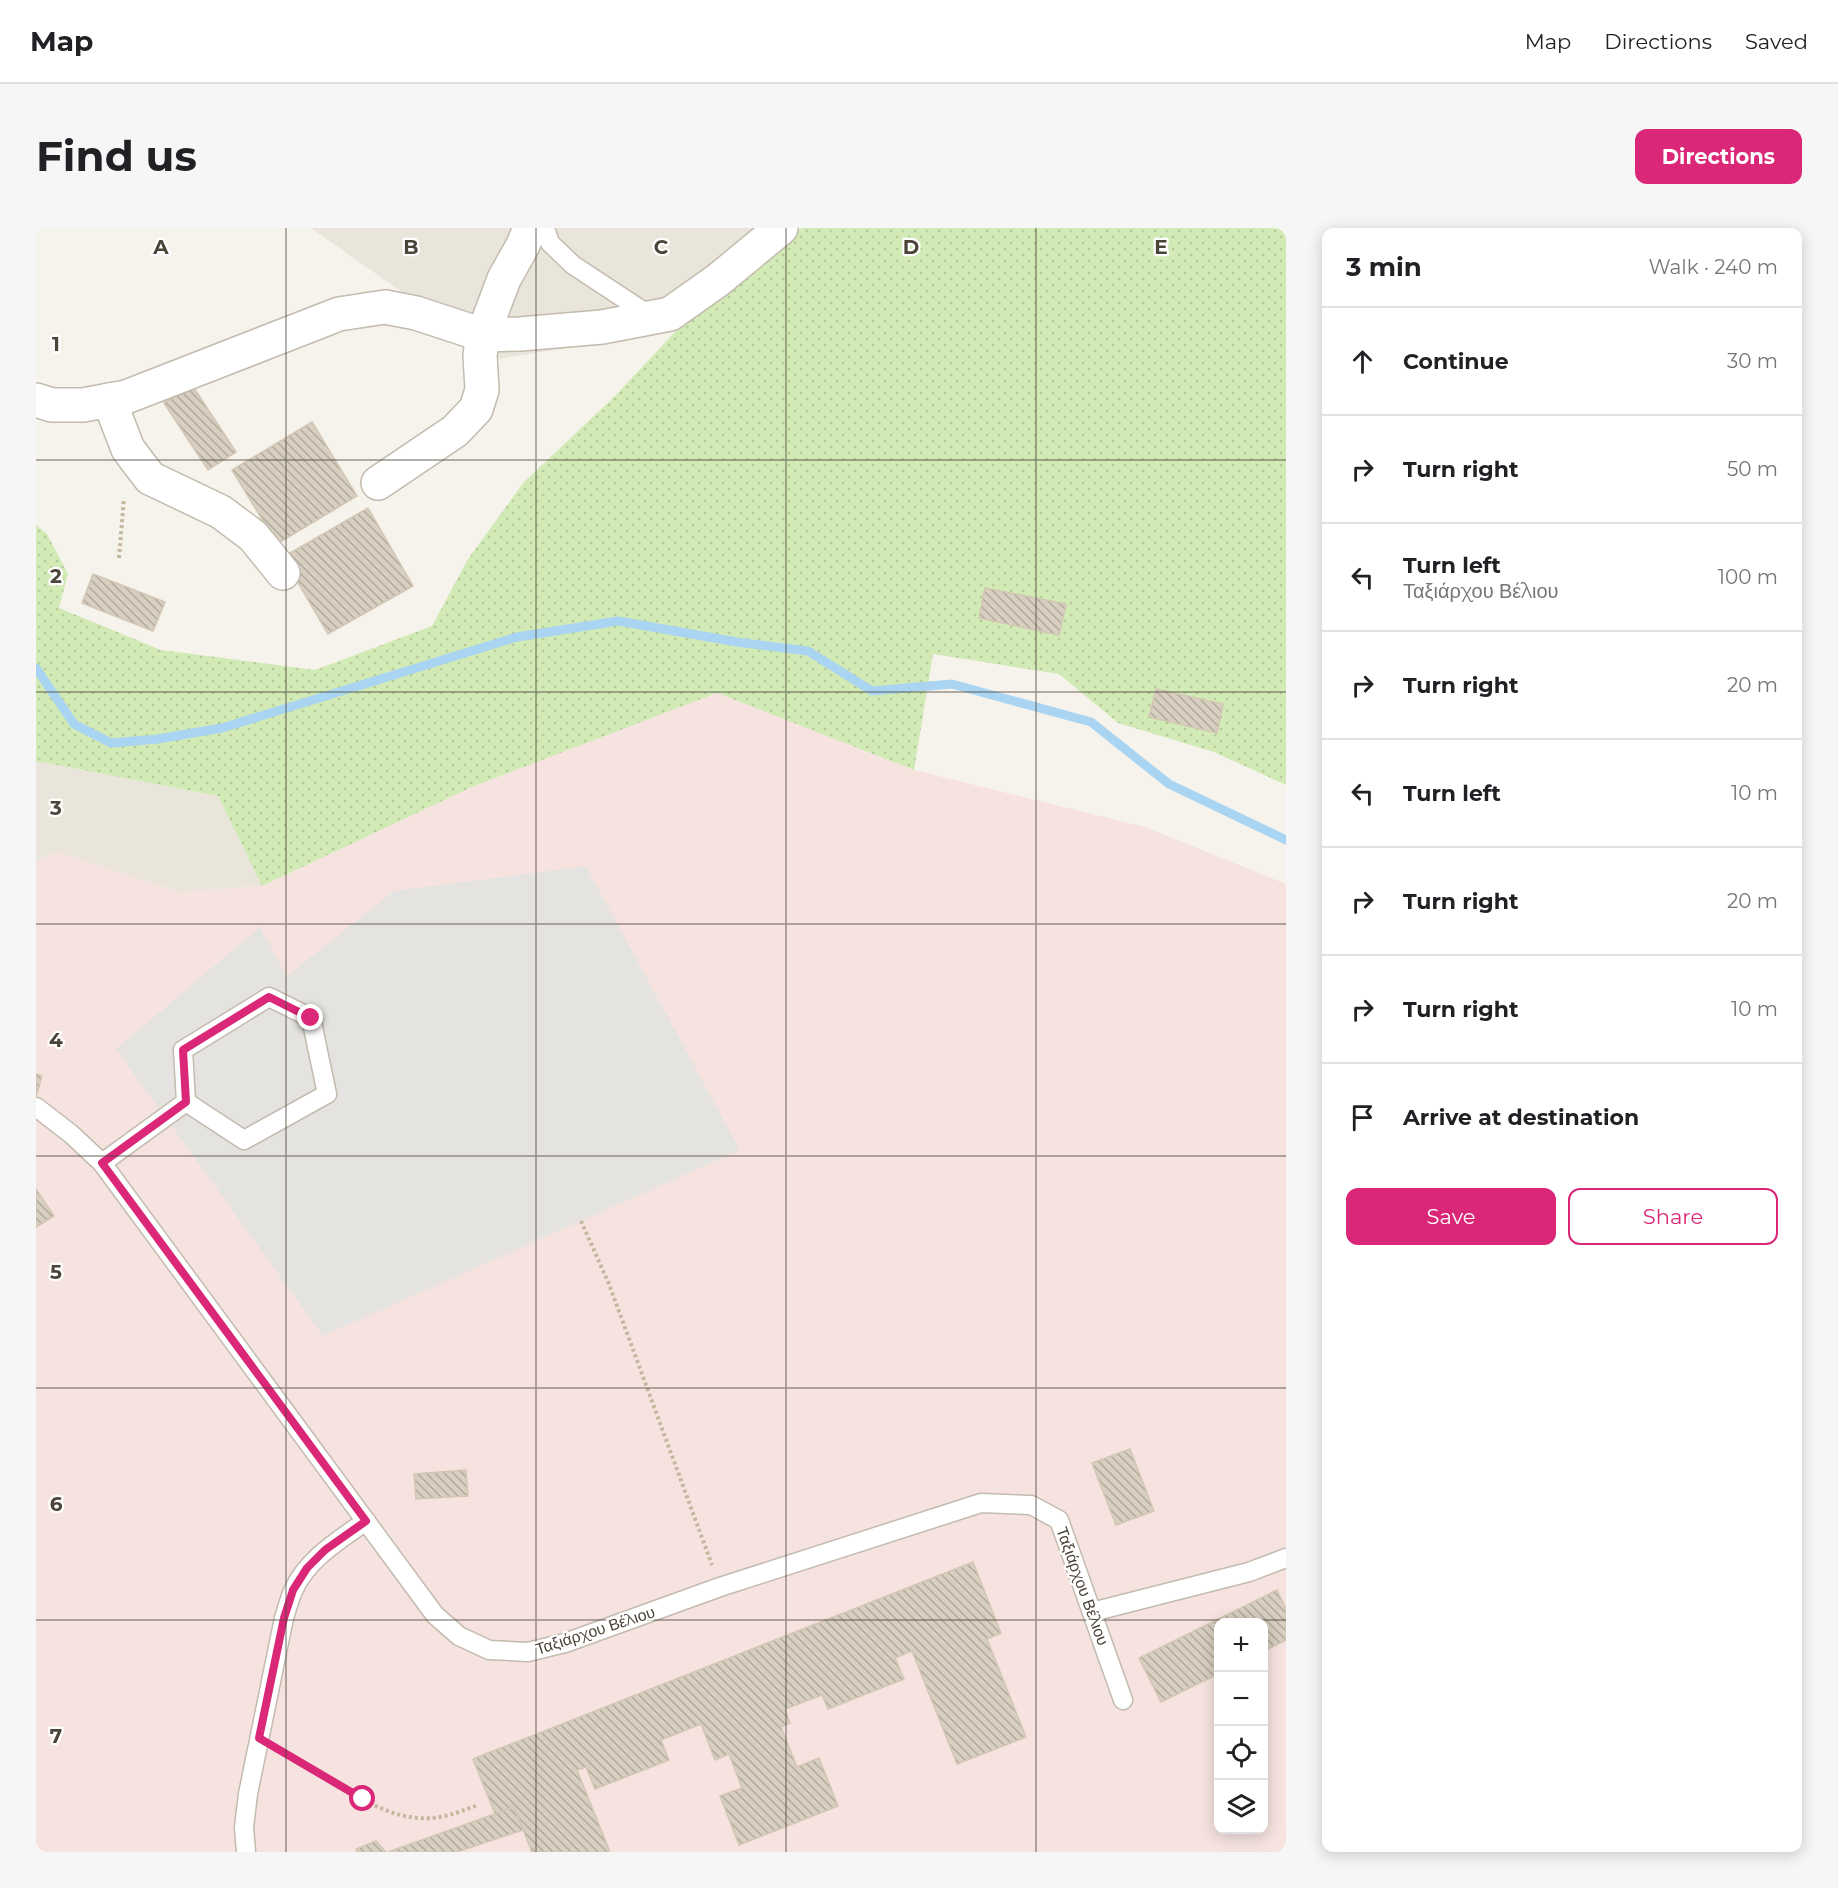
<!DOCTYPE html>
<html lang="en">
<head>
<meta charset="utf-8">
<style>
	:root { --surface:#fff; --page:#f6f6f6; --text:#202124; --muted:#757577; --line:#e0e0e0; --accent:#db2777 }
	body { margin:0; font-family:Montserrat,sans-serif; background:var(--page); color:var(--text) }
	.controls { position:absolute; right:18px; bottom:18px; display:grid; overflow:hidden; border-radius:12px; box-shadow:0 3px 15px #0003 }
	.controls button { width:54px; height:54px; display:grid; place-items:center; padding:0; border:0; border-bottom:2px solid var(--line); background:var(--surface); color:var(--text); font:30px sans-serif }
	.stop { position:absolute; width:18px; height:18px; margin:-14px; border:4px solid #db2777; border-radius:50%; background:#fff }
	.stop.end { background:#db2777; border-color:#fff; box-shadow:0 2px 6px #0008 }
	.list { margin:0; padding:0; list-style:none }
	h2 { display:flex; justify-content:space-between; align-items:center; height:78px; margin:0; padding:0 24px; font-size:26px }
	h2 small { font-size:20px; font-weight:400; color:var(--muted) }
	.list li { display:grid; grid-template-columns:39px 1fr auto; gap:18px; align-items:center; box-sizing:border-box; height:108px; padding:0 24px; border-top:2px solid var(--line) }
	.list b { display:block; font-size:22px; white-space:nowrap }
	.list p { margin:0; font-size:20px; white-space:nowrap; color:var(--muted) }
	.list em { font-size:20px; font-style:normal; color:var(--muted) }
	.actions { display:flex; gap:12px; padding:18px 24px }
	.actions a { flex:1; padding:14px 0; border:2px solid var(--accent); border-radius:12px; text-align:center; font-size:21px; color:var(--accent) }
	.actions .main { background:var(--accent); color:#fff }
	.icon { flex:none; width:33px; height:33px; fill:none; stroke:currentColor; stroke-width:2; stroke-linecap:round; stroke-linejoin:round }
	.map { position:relative; flex:none; width:1250px; height:1624px; overflow:hidden; border-radius:12px }
	header { display:flex; align-items:center; gap:36px; box-sizing:border-box; height:84px; padding:0 30px; background:var(--surface); border-bottom:2px solid var(--line) }
	header strong { font-size:28px }
	nav { display:flex; gap:33px; margin-inline-start:auto; font-size:21px }
	.intro { display:flex; align-items:center; justify-content:space-between; box-sizing:border-box; height:144px; padding:0 36px }
	h1 { margin:0; font-size:42px }
	.button { padding:15px 27px; border-radius:12px; background:var(--accent); color:#fff; font-size:21px; font-weight:700 }
	main { display:flex; gap:36px; padding:0 36px }
	aside { flex:1; background:var(--surface); border-radius:12px; box-shadow:0 3px 15px #0003 }
	.map>svg:first-child { display:block }
</style>
</head>
<body>
<header>
<strong>Map</strong>
<nav><a>Map</a><a>Directions</a><a>Saved</a></nav>
</header>
<div class="intro"><h1>Find us</h1><a class="button">Directions</a></div>
<main>
<div class="map">
<svg width="1250" height="1624" viewBox="0 0 1250 1624">
	<defs>
		<pattern id="grass-dots" width="8" height="8" patternUnits="userSpaceOnUse" patternTransform="scale(1.5)"><rect width="8" height="8" fill="#d2eab5"/><path d="M2 2h.1M6 6h.1" fill="none" stroke="#b6ca9c" stroke-width="1.8" stroke-linecap="round"/></pattern>
		<pattern id="building-back-hatch" width="6" height="6" patternUnits="userSpaceOnUse" patternTransform="scale(1.5)"><rect width="6" height="6" fill="#d8cfc1"/><path d="M-1 5l2 2M0 0l6 6M5-1l2 2" fill="none" stroke="#b1aa9e"/></pattern>
	</defs>
	<rect width="100%" height="100%" fill="#f6f3ec"/>
	<g fill="#eae5da">
		<polygon points="275,0 767,0 640,103 461,131"/>
		<polygon points="0,533 182,568 226,658 143,664 21,624 0,634"/>
	</g>
	<path fill="#f6e3e0" fill-rule="evenodd" d="M681,465L878,542L1109,599L1250,656V1624H0V634L21,624L143,664L226,658L438,558ZM1182,1394H1228V1602H1182Z"/>
	<polygon fill="url(#grass-dots)" points="767,0 1250,0 1250,557 1178,524 1082,495 1023,446 897,426 878,542 681,465 438,558 226,658 182,568 0,533 0,297 11,306 32,346 23,380 125,422 279,442 396,398 432,331 488,254 578,169 640,103"/>
	<polygon fill="#e5e3e0" points="550,638 704,922 287,1108 80,821 224,699 251,748 358,663"/>
	<g fill="none" stroke-linecap="round" stroke-linejoin="round">
		<polyline stroke="#a9d4f2" stroke-width="9" points="0,440 38,496 75,515 122,511 186,500 481,409 582,393 701,414 772,423 836,463 916,456 1055,494 1133,556 1250,612"/>
	</g>
	<g fill="url(#building-back-hatch)" stroke="#d3c7b4" stroke-width="1.5">
		<polygon points="156,157 200,224 172,242 128,175"/>
		<polygon points="276,194 321,268 241,316 196,242"/>
		<polygon points="332,280 377,358 292,406 247,329"/>
		<polygon points="57,346 129,374 117,403 46,375"/>
		<polygon points="949,360 1030,376 1023,407 943,390"/>
		<polygon points="1120,461 1187,476 1181,505 1113,489"/>
		<polygon points="0,846 6,848 0,869"/>
		<polygon points="0,961 18,988 0,999"/>
		<polygon points="1094,1221 1118,1283 1080,1297 1056,1235"/>
		<polygon points="430,1242 432,1268 380,1271 378,1246"/>
		<polygon points="937,1334 965,1405 951,1411 990,1509 921,1536 876,1423 859,1430 868,1451 792,1481 786,1467 749,1481 754,1495 745,1499 761,1539 783,1530 802,1578 703,1617 684,1568 706,1560 693,1526 679,1532 665,1496 625,1512 633,1532 559,1561 550,1539 541,1542 574,1624 496,1624 478,1579 459,1586 437,1531"/>
		<polygon points="1241,1362 1250,1381 1250,1412 1228,1423 1228,1394 1182,1394 1182,1446 1125,1474 1103,1430"/>
		<polygon points="478,1579 487,1602 421,1624 352,1624"/>
		<polygon points="340,1613 350,1624 321,1624 320,1621"/>
	</g>
	<g fill="none" stroke-linecap="round" stroke-linejoin="round">
		<g stroke="#c2bbae" stroke-width="21">
			<g id="lane">
				<polyline points="509,0 514,15 537,37 616,89"/>
				<polygon points="233,769 275,790 291,866 208,912 150,874 147,822"/>
				<polyline points="0,879 35,906 66,935 399,1387 423,1408 453,1422 492,1424 529,1415 684,1359 945,1275 995,1277 1023,1292 1087,1472"/>
				<polyline points="66,935 150,874"/>
				<polyline points="1056,1384 1213,1344 1250,1330"/>
				<path d="M210,1624L208,1599L212,1566L248,1390C251,1381 253,1372 257,1363C271,1331 302,1313 330,1293"/>
			</g>
		</g>
		<g stroke="#c2bbae" stroke-width="36">
			<g id="street">
				<polyline points="0,172 16,177 47,177 90,169 303,86 349,79 380,85 447,107 484,106 566,99 634,86 682,52 745,0"/>
				<polyline points="73,172 92,221 114,250 185,284 217,308 247,345"/>
				<polyline points="342,255 419,203 440,181 446,162 444,127 447,107 468,51 487,17 494,0"/>
			</g>
		</g>
		<g stroke="#c4b79f" stroke-width="4" stroke-dasharray="3 3" stroke-linecap="butt">
			<polyline points="83,330 88,270"/>
			<polyline points="545,993 573,1056 676,1337"/>
			<path d="M245,1524C283,1546 341,1588 383,1590C404,1592 423,1584 442,1577"/>
		</g>
		<use href="#lane" stroke="#fff" stroke-width="18"/>
		<use href="#street" stroke="#fff" stroke-width="33"/>
	</g>
	<g fill="none" stroke-linecap="round" stroke-linejoin="round">
		<polyline stroke="#db2777" stroke-width="8" points="275,790 233,769 147,822 150,874 66,935 330,1293 289,1322 271,1340 257,1362 248,1390 223,1510 327,1571"/>
	</g>
	<path fill="none" stroke="#4b4439" stroke-width="1.5" stroke-opacity="0.55" d="M250,0V1624M500,0V1624M750,0V1624M1000,0V1624M0,232H1250M0,464H1250M0,696H1250M0,928H1250M0,1160H1250M0,1392H1250"/>
	<g text-anchor="middle" stroke-width="4.5" stroke-linejoin="round" paint-order="stroke">
		<g font-size="16" fill="#4b4439" stroke="#fff">
			<text transform="translate(1047 1358) rotate(70)" y="6">Ταξιάρχου Βέλιου</text>
			<text transform="translate(559 1402) rotate(-18)" y="6">Ταξιάρχου Βέλιου</text>
		</g>
	</g>
	<g font-size="20" text-anchor="middle" font-weight="bold" fill="#4b4439" stroke="#fff" stroke-width="4.5" stroke-linejoin="round" paint-order="stroke">
		<text x="125" y="26">A</text>
		<text x="375" y="26">B</text>
		<text x="625" y="26">C</text>
		<text x="875" y="26">D</text>
		<text x="1125" y="26">E</text>
		<text x="20" y="123">1</text>
		<text x="20" y="355">2</text>
		<text x="20" y="587">3</text>
		<text x="20" y="819">4</text>
		<text x="20" y="1051">5</text>
		<text x="20" y="1283">6</text>
		<text x="20" y="1515">7</text>
	</g>
</svg>
<div class="controls">
<button>+</button>
<button>−</button>
<button><svg class="icon" aria-label="locate" viewBox="0 0 24 24"><circle cx="12" cy="12" r="6"/><path d="M12 2v4M12 18v4M2 12h4M18 12h4"/></svg></button>
<button><svg class="icon" aria-label="layers" viewBox="0 0 24 24"><path d="M12 4l9 5-9 5-9-5zM3 14l9 5 9-5"/></svg></button>
</div>
<div class="stop" style="left:327px;top:1571px"></div>
<div class="stop end" style="left:275px;top:790px"></div>
</div>
<aside>
<h2>3 min<small>Walk · 240 m</small></h2>
<ul class="list">
<li><svg class="icon" aria-label="ahead" viewBox="0 0 24 24"><path d="M12 20V5M6 11l6-6 6 6"/></svg><div><b>Continue</b></div><em>30 m</em></li>
<li><svg class="icon" aria-label="right" viewBox="0 0 24 24"><path d="M7 20v-9h11M14 6l5 5-5 5"/></svg><div><b>Turn right</b></div><em>50 m</em></li>
<li><svg class="icon" aria-label="left" viewBox="0 0 24 24"><path d="M17 20v-9H6M10 6l-5 5 5 5"/></svg><div><b>Turn left</b><p>Ταξιάρχου Βέλιου</p></div><em>100 m</em></li>
<li><svg class="icon" aria-label="right" viewBox="0 0 24 24"><path d="M7 20v-9h11M14 6l5 5-5 5"/></svg><div><b>Turn right</b></div><em>20 m</em></li>
<li><svg class="icon" aria-label="left" viewBox="0 0 24 24"><path d="M17 20v-9H6M10 6l-5 5 5 5"/></svg><div><b>Turn left</b></div><em>10 m</em></li>
<li><svg class="icon" aria-label="right" viewBox="0 0 24 24"><path d="M7 20v-9h11M14 6l5 5-5 5"/></svg><div><b>Turn right</b></div><em>20 m</em></li>
<li><svg class="icon" aria-label="right" viewBox="0 0 24 24"><path d="M7 20v-9h11M14 6l5 5-5 5"/></svg><div><b>Turn right</b></div><em>10 m</em></li>
<li><svg class="icon" aria-label="arrive" viewBox="0 0 24 24"><path d="M6 21V4h12l-3 4 3 4H6"/></svg><div><b>Arrive at destination</b></div></li>
</ul>
<div class="actions"><a class="main">Save</a><a>Share</a></div>
</aside>
</main>
</body>
</html>
